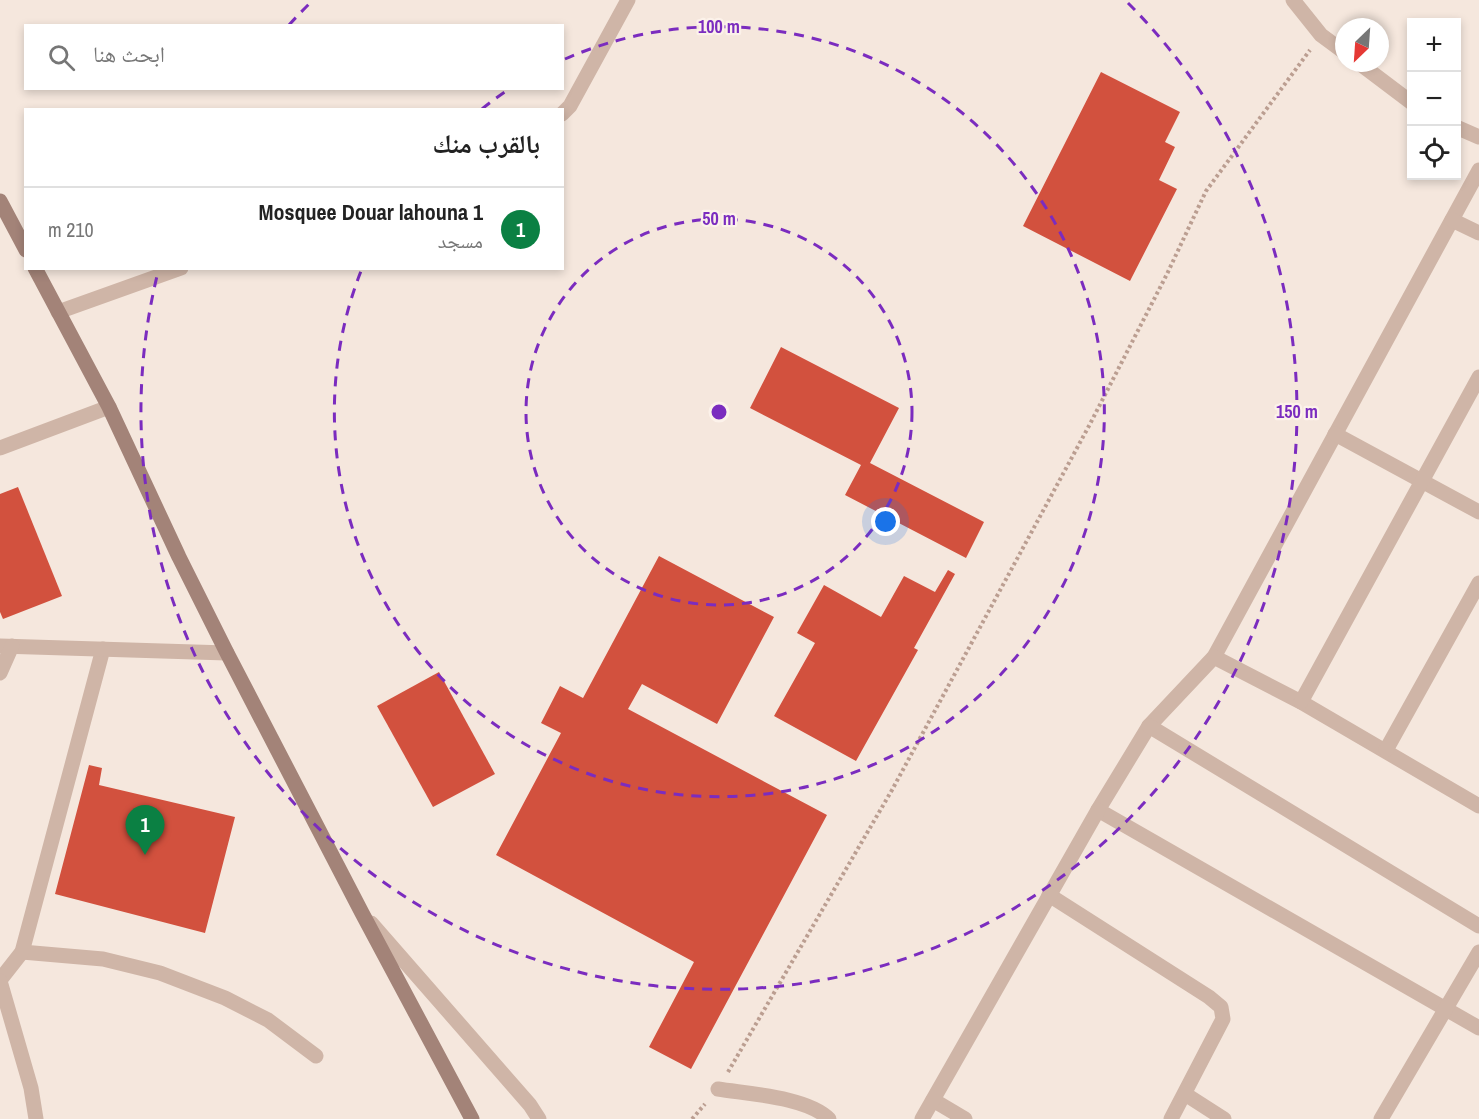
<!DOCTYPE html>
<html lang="ar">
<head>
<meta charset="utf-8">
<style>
	:root { --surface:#fff; --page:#f6f6f6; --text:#222; --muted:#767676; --line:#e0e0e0; --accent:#0b8043 }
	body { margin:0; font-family:"Archivo Narrow","Noto Naskh Arabic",sans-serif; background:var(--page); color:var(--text); direction:rtl }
	.controls { position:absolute; right:18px; top:18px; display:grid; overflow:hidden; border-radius:0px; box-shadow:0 3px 9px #0003 }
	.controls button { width:54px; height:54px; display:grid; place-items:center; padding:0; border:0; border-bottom:2px solid var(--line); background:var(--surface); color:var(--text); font:30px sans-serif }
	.compass { position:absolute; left:1335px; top:18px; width:54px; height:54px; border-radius:50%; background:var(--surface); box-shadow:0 3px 9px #0003; rotate:205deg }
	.you { position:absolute; left:886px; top:522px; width:21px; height:21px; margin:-15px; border:4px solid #fff; border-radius:50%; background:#1a73e8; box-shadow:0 0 0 9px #1a73e833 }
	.badge { display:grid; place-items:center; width:39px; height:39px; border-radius:50%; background:var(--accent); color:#fff; font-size:20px; font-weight:700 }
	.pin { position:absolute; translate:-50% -50px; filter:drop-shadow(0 2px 3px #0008) }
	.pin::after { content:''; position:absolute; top:32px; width:21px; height:18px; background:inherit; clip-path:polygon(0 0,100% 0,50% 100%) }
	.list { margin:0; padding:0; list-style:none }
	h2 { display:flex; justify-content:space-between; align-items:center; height:78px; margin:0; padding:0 24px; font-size:26px }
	h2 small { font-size:20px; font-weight:400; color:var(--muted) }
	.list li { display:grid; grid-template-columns:39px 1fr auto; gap:18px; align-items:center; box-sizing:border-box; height:84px; padding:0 24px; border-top:2px solid var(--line) }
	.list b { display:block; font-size:22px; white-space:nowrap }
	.list p { margin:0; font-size:20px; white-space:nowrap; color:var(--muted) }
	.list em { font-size:20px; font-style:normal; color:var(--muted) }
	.icon { flex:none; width:33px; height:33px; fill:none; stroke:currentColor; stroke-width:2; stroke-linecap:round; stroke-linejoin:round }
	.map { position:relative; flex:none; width:1479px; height:1119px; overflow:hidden; direction:ltr }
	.search { position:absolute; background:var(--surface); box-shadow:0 3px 9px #0003; left:24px; top:24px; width:540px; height:66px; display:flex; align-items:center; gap:15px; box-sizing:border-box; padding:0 21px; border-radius:0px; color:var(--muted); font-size:22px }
	.panel { position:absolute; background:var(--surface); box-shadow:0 3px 9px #0003; left:24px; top:108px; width:540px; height:162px; border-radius:0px; direction:rtl }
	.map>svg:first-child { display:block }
</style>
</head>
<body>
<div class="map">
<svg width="1479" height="1119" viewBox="0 0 1479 1119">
	<rect width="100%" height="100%" fill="#f5e7dd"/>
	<g fill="#d2513e">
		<polygon points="1101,72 1180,112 1165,142 1175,147 1159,180 1177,189 1130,281 1023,226"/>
		<polygon points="781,347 899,408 870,463 984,522 966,558 845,495 861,465 750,408"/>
		<polygon points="18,487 62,596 3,619 0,612 0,494"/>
		<polygon points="659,556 774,617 717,724 642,684 628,709 827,815 691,1069 649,1047 694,962 496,855 561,733 541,723 560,686 583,698"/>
		<polygon points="948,570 955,574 914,648 918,650 856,761 774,716 815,643 797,633 824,585 881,617 904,576 935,592"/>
		<polygon points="439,672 495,774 433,807 377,706"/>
		<polygon points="89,765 102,768 99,785 235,817 205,933 55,894"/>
	</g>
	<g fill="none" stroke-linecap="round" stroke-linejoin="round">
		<g stroke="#bb9e91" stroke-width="4" stroke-dasharray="3 3" stroke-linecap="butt">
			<polyline points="728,1072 892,790 1090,424 1167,274 1206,191 1310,50"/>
			<polyline points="692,1119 705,1104"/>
		</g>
		<g stroke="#cfb5a7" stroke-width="15">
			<polyline points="1293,0 1321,35 1344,52"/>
			<polyline points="1359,63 1412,103"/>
			<polyline points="562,114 570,106 628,0"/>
			<polyline points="1456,127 1479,137"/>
			<polyline points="58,312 181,268"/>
			<polyline points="0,448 109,407"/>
			<polyline points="22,952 103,959 160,973 225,998 268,1020 316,1056"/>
			<polyline points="0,980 22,952 103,649"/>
			<polyline points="0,981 31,1088 36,1119"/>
		</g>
		<g stroke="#cfb5a7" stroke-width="15">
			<polyline points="1479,170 1214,657 1149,726 1098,810 1479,1028"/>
			<polyline points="1452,220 1479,233"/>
			<polyline points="1335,434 1479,512"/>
			<polyline points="0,646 227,653"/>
			<polyline points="1214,657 1301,702 1479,806"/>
			<polyline points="0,673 12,646"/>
			<polyline points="1301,702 1479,377"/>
			<polyline points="1149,726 1479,926"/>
			<polyline points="1386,750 1479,583"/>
			<polyline points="1049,895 1209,997 1221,1007 1223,1019 1171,1119"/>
			<polyline points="371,923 530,1105 539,1119"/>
			<path d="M718,1089C749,1094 807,1097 829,1119"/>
			<polyline points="1185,1094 1224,1119"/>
			<polyline points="933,1100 965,1119"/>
			<polyline points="922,1119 1098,810"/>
			<polyline points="1381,1119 1479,952"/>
		</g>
		<g stroke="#a38378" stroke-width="15">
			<polyline points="0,201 26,250"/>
			<polyline points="35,268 109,407 179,557 227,653 362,913 472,1119"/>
		</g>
	</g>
	<g fill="none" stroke="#7b2cbf" stroke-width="3" stroke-dasharray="10 8">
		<circle cx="719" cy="412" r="193"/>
		<path d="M482 109A385 385 0 0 1 509 89M565 59A385 385 0 1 1 361 271"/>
		<path d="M289 25A578 578 0 0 1 310 3M1128 3A578 578 0 1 1 158 272"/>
	</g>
	<circle cx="719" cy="412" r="9" fill="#7b2cbf" stroke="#fcf2ea" stroke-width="3"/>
	<g font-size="18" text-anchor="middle" font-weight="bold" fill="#7b2cbf" stroke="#fcf2ea" stroke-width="4.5" stroke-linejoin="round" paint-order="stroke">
		<text x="719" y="33">100 m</text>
		<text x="719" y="225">50 m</text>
		<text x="1297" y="418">150 m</text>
	</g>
</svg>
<div class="controls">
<button>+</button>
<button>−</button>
<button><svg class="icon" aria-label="locate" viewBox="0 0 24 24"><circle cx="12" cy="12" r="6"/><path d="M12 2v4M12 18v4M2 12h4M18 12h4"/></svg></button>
</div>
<svg class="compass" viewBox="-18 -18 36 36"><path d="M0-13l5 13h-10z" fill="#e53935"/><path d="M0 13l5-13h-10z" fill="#767676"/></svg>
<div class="you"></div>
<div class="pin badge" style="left:145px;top:855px">1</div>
<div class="search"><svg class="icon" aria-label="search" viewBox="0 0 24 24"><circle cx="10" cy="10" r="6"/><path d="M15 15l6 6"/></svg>ابحث هنا</div>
<section class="panel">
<h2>بالقرب منك<small></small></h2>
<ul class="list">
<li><span class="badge">1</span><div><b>Mosquee Douar lahouna 1</b><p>مسجد</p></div><em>210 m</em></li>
</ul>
</section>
</div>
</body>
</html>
